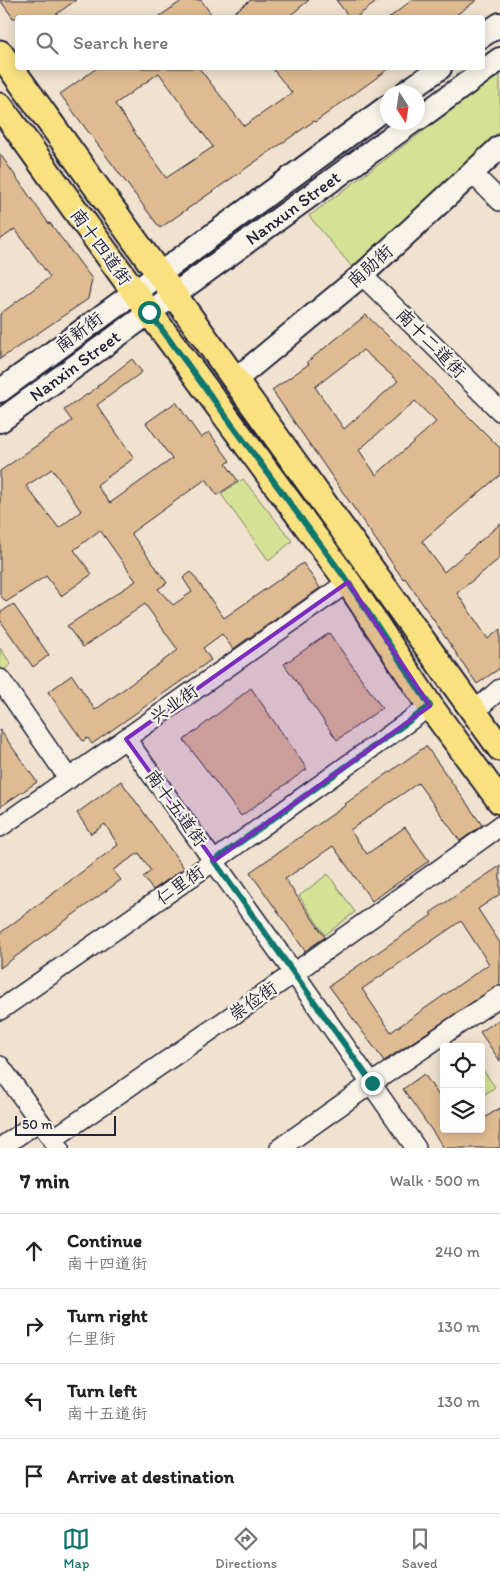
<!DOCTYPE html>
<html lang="en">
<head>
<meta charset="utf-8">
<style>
	:root { --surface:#fff; --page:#f6f6f6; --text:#222; --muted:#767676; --line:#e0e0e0; --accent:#0f766e }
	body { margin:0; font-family:Itim,"LXGW WenKai TC",sans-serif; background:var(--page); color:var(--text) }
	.controls { position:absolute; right:15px; bottom:15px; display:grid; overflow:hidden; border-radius:5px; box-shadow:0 2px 12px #0003 }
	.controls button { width:45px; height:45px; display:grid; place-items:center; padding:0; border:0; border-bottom:1px solid var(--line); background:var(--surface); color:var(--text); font:25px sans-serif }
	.compass { position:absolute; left:380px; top:85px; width:45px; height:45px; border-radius:50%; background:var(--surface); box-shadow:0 2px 12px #0003; rotate:168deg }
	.scale { position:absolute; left:15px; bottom:12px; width:101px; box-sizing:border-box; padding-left:5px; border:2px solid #22223b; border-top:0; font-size:14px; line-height:18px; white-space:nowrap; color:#22223b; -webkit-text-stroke:4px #f7f3e8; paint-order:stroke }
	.stop { position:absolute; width:15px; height:15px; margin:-11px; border:4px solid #0f766e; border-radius:50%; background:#fff }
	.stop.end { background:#0f766e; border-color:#fff; box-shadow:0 1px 5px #0008 }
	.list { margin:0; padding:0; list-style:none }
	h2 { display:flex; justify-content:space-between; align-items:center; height:65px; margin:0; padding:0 20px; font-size:21px }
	h2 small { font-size:16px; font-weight:400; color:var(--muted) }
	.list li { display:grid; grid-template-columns:32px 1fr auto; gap:15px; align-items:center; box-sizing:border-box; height:75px; padding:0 20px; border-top:1px solid var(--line) }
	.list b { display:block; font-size:19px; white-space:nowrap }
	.list p { margin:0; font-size:16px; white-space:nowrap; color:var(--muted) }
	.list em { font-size:16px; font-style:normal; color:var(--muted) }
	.icon { flex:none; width:28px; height:28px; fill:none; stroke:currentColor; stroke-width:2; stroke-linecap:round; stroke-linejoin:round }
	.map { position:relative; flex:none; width:500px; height:1148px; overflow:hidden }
	.search { position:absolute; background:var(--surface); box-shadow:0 2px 12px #0003; left:15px; right:15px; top:15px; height:55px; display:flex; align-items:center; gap:12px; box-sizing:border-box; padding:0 18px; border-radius:5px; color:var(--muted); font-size:19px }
	.sheet { height:365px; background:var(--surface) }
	nav { display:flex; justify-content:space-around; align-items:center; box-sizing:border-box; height:70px; border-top:1px solid var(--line); background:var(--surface); font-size:14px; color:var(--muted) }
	nav a { display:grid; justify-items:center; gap:2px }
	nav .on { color:var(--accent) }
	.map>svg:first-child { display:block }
</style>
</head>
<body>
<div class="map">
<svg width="500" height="1148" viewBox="0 0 500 1148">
	<rect width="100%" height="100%" fill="#f0e2ce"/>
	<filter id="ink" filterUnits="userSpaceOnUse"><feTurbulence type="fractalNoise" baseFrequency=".02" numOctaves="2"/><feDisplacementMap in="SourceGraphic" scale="10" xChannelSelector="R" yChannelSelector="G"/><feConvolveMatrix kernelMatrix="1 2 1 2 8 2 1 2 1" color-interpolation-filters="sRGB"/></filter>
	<g filter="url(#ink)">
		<g fill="#d5e194" stroke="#7c8268">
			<polygon points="500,74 500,131 352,267 309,216"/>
			<polygon points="243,479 292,541 269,561 221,494"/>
			<polygon points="0,648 11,664 2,672 0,668"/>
			<polygon points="328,874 355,912 325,935 299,896"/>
			<polygon points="481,1067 495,1087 481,1097"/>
		</g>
		<g fill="#dfbb91" stroke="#22223b" fill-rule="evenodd">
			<polygon points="0,0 76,0 51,18 13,18"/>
			<polygon points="183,0 201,0 214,18 157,18"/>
			<polygon points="251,0 309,0 287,18 226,18"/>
			<polygon points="336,0 379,0 355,18 350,18"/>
			<polygon points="412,0 477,0 452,18 389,18"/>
			<path d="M97,68H199L244,126L292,93L272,68H390L315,122L314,121L160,228L60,94ZM159,73L213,147L166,178L115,104Z"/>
			<polygon points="0,154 49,224 50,223 92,279 88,299 0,359 0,314 50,277 15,229 0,240"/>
			<path d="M366,315L436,382L435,383L500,448V475L422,541L444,572L500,524V558L457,593L488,639L500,629V668L477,684L405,578L403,579L272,390L309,364L307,362ZM363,350L398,381L344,429L315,387ZM415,401L436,422L376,475L359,450Z"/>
			<path d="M132,359L142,372L97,405L134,458L98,484L97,486L110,503L172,459L146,423L176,402L201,438L209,432L230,461L226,464L238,481L217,495L206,479L131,533L167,583L158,589L173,605L192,592L183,578L191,572L224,618L303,563L320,588L233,649L222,634L203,648L211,660L92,744L88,738L83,741L48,692L72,675L95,710L178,650L145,604L83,647L67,626L136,581L100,530L74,550L92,574L61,596L46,576L6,602L0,595V471L72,421L64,410L98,387L97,386ZM52,469L81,511L59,528L26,486Z"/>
			<polygon points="13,604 49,655 33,667 0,620 0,613"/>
			<polygon points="329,633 382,708 337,740 284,664"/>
			<polygon points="251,688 307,769 241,816 184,740"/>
			<polygon points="0,730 37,782 0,807"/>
			<polygon points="426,746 482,825 460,841 418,783 350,830 367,854 405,827 429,861 372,901 333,846 285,879 325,937 305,951 250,872 346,805 345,804"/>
			<polygon points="121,781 184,868 153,890 143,877 151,871 139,853 113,870 121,880 0,968 0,933 118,845 105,824 91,834 77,813"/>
			<path d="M500,866V894L478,909L500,943V984L384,1061L329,986L432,915L430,913ZM461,921L489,964L391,1032L362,989Z"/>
			<polygon points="500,1019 500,1061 480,1032"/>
			<polygon points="424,1074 444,1103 444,1129 481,1129 481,1120 500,1108 500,1148 444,1148 403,1089"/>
		</g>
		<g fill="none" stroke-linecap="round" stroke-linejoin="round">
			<g stroke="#22223b" stroke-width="22">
				<g id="tertiary">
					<polyline points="472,173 500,201"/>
					<polyline points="362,275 500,411"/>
					<polyline points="0,679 69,779"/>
					<polyline points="475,711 500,689"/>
					<polyline points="126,739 294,973 416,1148"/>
					<polyline points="0,827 348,582"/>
					<polyline points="0,1010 214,861 430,706"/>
					<polyline points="0,1066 59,1148"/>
					<polyline points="53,1139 294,973 500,826"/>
					<polyline points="0,1148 39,1121"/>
					<polyline points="280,1148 372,1083 500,996"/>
				</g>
			</g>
			<g stroke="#22223b" stroke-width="26">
				<g id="secondary">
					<polyline points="482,36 500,24"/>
					<polyline points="406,92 440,68"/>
					<polyline points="418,119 500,59"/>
					<polyline points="235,380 362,275 500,147"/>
					<polyline points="0,391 388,106"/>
					<polyline points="0,421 412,122"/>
				</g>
			</g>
			<g stroke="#22223b" stroke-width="29">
				<g id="primary">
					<polyline points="0,53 500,748"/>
					<polyline points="0,106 149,312 348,582 430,706 500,801"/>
				</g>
			</g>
			<use href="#tertiary" stroke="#f7f3e8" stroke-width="19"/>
			<use href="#secondary" stroke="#f7f3e8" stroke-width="22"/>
			<use href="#primary" stroke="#fae180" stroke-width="25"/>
		</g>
	</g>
	<g fill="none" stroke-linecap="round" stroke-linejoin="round" filter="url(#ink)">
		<polyline stroke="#0f766e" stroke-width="6" points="149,312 348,582 430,706 214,861 372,1083"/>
	</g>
	<path fill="#7b2cbf" fill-opacity="0.2" stroke="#7b2cbf" stroke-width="4" stroke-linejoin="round" d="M348,582L430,706L214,861L126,739Z"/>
	<g text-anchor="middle" stroke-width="4.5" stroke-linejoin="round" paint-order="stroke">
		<g font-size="18" fill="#22223b" stroke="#f7f3e8">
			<text transform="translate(293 208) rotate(-36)" y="6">Nanxun Street</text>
			<text transform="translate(101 247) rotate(54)" y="6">南十四道街</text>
			<text transform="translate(370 266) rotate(-42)" y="6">南勋街</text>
			<text transform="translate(79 332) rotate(-37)" y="6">南新街</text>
			<text transform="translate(431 343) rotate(45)" y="6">南十二道街</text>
			<text transform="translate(75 366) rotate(-36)" y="6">Nanxin Street</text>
			<text transform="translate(174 704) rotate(-35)" y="6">兴业街</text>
			<text transform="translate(176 808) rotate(54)" y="6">南十五道街</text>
			<text transform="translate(180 885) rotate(-35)" y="6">仁里街</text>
			<text transform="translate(253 1001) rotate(-35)" y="6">崇俭街</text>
		</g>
	</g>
</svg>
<div class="controls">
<button><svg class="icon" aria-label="locate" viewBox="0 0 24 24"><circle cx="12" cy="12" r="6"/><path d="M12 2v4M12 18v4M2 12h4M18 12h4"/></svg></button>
<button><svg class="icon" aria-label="layers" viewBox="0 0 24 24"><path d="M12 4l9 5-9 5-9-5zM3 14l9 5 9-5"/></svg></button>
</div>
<svg class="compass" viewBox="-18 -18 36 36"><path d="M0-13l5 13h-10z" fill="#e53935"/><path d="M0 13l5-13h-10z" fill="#767676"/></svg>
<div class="scale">50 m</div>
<div class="stop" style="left:149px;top:312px"></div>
<div class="stop end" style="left:372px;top:1083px"></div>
<div class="search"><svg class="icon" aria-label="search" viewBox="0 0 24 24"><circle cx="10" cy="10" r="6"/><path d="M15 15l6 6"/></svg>Search here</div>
</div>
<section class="sheet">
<h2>7 min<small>Walk · 500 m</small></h2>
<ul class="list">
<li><svg class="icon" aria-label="ahead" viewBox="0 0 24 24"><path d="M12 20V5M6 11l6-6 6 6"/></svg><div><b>Continue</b><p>南十四道街</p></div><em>240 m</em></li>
<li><svg class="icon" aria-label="right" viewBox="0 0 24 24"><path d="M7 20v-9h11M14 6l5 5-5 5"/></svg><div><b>Turn right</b><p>仁里街</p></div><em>130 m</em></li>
<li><svg class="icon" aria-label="left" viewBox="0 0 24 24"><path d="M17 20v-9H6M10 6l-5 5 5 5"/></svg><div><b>Turn left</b><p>南十五道街</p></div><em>130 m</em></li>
<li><svg class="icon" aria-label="arrive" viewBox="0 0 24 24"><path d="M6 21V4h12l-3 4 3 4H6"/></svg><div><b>Arrive at destination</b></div></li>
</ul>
</section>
<nav>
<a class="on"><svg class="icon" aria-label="map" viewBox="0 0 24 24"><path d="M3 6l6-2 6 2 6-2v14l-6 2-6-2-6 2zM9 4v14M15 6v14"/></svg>Map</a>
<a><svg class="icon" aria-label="directions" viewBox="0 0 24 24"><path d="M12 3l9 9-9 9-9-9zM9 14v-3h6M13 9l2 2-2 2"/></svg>Directions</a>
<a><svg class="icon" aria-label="saved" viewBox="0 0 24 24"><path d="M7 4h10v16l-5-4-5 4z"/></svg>Saved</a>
</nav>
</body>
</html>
